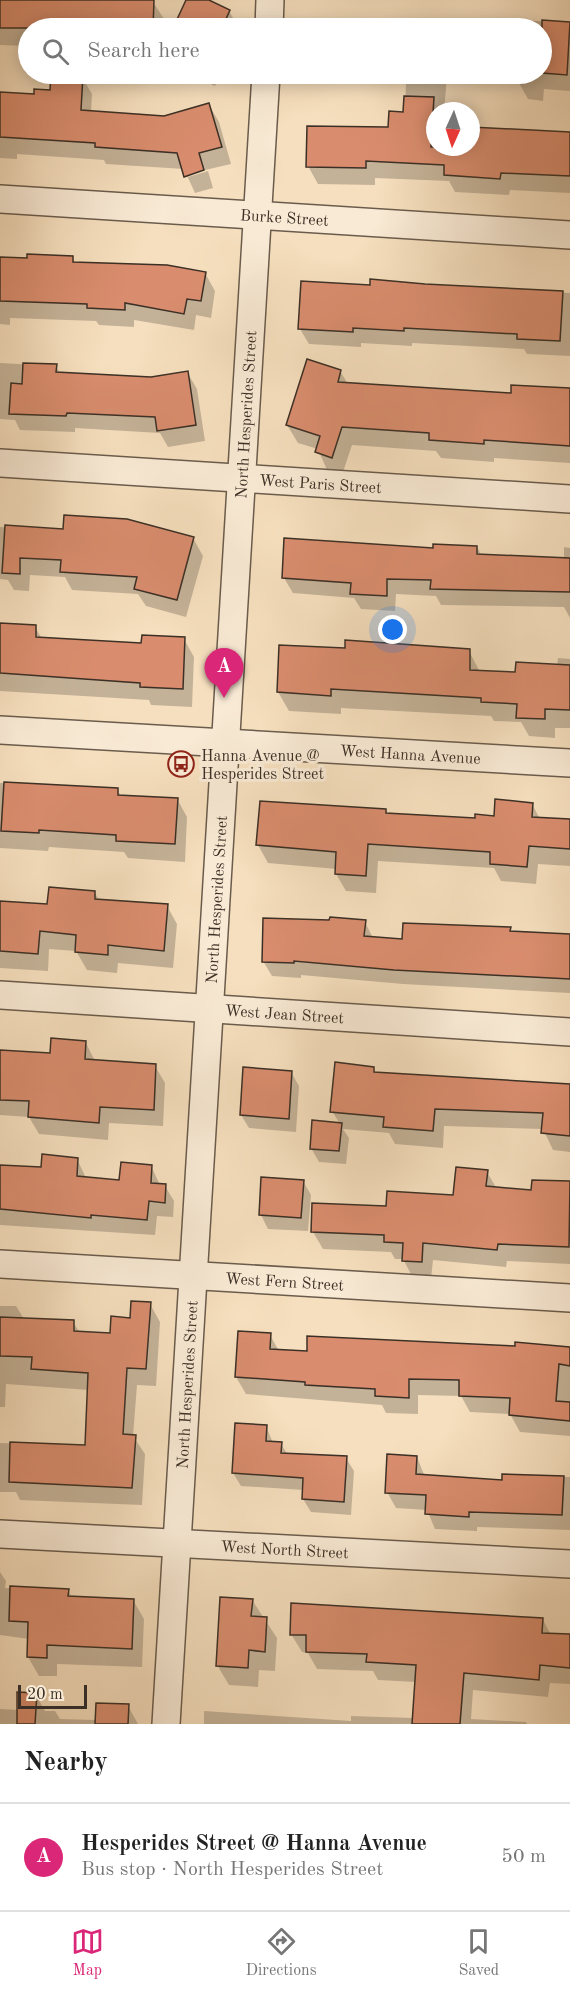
<!DOCTYPE html>
<html lang="en">
<head>
<meta charset="utf-8">
<style>
	:root { --surface:#fff; --page:#f6f6f6; --text:#222; --muted:#767676; --line:#e0e0e0; --accent:#db2777 }
	body { margin:0; font-family:"Old Standard TT",serif; background:var(--page); color:var(--text) }
	.compass { position:absolute; left:426px; top:102px; width:54px; height:54px; border-radius:50%; background:var(--surface); box-shadow:0 3px 15px #0003; rotate:183deg }
	.scale { position:absolute; left:18px; bottom:15px; width:69px; box-sizing:border-box; padding-left:6px; border:3px solid #3c3026; border-top:0; font-size:16px; line-height:21px; white-space:nowrap; color:#3c3026; -webkit-text-stroke:4px #f9ead5; paint-order:stroke }
	.you { position:absolute; left:393px; top:630px; width:21px; height:21px; margin:-15px; border:4px solid #fff; border-radius:50%; background:#1a73e8; box-shadow:0 0 0 9px #1a73e833 }
	.badge { display:grid; place-items:center; width:39px; height:39px; border-radius:50%; background:var(--accent); color:#fff; font-size:20px; font-weight:700 }
	.pin { position:absolute; translate:-50% -50px; filter:drop-shadow(0 2px 3px #0008) }
	.pin::after { content:''; position:absolute; top:32px; width:21px; height:18px; background:inherit; clip-path:polygon(0 0,100% 0,50% 100%) }
	.list { margin:0; padding:0; list-style:none }
	h2 { display:flex; justify-content:space-between; align-items:center; height:78px; margin:0; padding:0 24px; font-size:26px }
	h2 small { font-size:20px; font-weight:400; color:var(--muted) }
	.list li { display:grid; grid-template-columns:39px 1fr auto; gap:18px; align-items:center; box-sizing:border-box; height:108px; padding:0 24px; border-top:2px solid var(--line) }
	.list b { display:block; font-size:22px; white-space:nowrap }
	.list p { margin:0; font-size:20px; white-space:nowrap; color:var(--muted) }
	.list em { font-size:20px; font-style:normal; color:var(--muted) }
	.icon { flex:none; width:33px; height:33px; fill:none; stroke:currentColor; stroke-width:2; stroke-linecap:round; stroke-linejoin:round }
	.map { position:relative; flex:none; width:570px; height:1724px; overflow:hidden }
	.search { position:absolute; background:var(--surface); box-shadow:0 3px 15px #0003; left:18px; right:18px; top:18px; height:66px; display:flex; align-items:center; gap:15px; box-sizing:border-box; padding:0 21px; border-radius:33px; color:var(--muted); font-size:22px }
	.sheet { height:186px; background:var(--surface) }
	nav { display:flex; justify-content:space-around; align-items:center; box-sizing:border-box; height:84px; border-top:2px solid var(--line); background:var(--surface); font-size:16px; color:var(--muted) }
	nav a { display:grid; justify-items:center; gap:3px }
	nav .on { color:var(--accent) }
	.map>svg:first-child { display:block }
</style>
</head>
<body>
<div class="map">
<svg width="570" height="1724" viewBox="0 0 570 1724">
	<rect width="100%" height="100%" fill="#f6dfbe"/>
	<filter id="stains"><feTurbulence type="fractalNoise" baseFrequency=".00333" numOctaves="4"/><feColorMatrix values="0 0 0 0 .2 0 0 0 0 .09 0 0 0 0 .02 0 0 0 .5 -.17"/></filter>
	<radialGradient id="worn" r=".72"><stop offset=".6" stop-color="#630" stop-opacity="0"/><stop offset="1" stop-color="#630" stop-opacity=".3"/></radialGradient>
	<g fill="#0003">
		<polygon points="0,0 153,2 164,19 163,28 28,28 28,46 0,45"/>
		<polygon points="188,0 206,0 229,11 239,28 174,28"/>
		<polygon points="319,18 386,23 386,18 440,20 521,28 319,28"/>
		<polygon points="522,20 570,23 570,91 544,89 543,101 528,99 519,83 447,77 444,111 435,111 435,147 471,147 471,129 570,134 570,193 510,190 509,195 455,192 449,181 375,178 375,185 318,184 308,166 389,128 405,114 406,82 399,75 383,74 542,74 542,28 521,28"/>
		<polygon points="189,74 221,74 215,86"/>
		<polygon points="82,77 92,94 91,113 164,118 209,105 219,122 231,164 188,174 188,177 208,171 213,188 195,193 184,169 106,164 104,160 17,154 17,159 0,158 0,93 35,95 51,92"/>
		<polygon points="0,258 29,260 72,258 76,263 205,273 215,291 211,318 196,315 194,330 134,320 134,327 99,325 96,321 10,318 10,325 0,324"/>
		<polygon points="371,286 570,293 570,356 527,354 524,349 412,343 412,346 361,343 361,347 309,344 300,329"/>
		<polygon points="0,363 56,366 60,373 151,378 187,372 197,389 205,441 168,447 160,433 75,428 75,432 20,430 15,420 0,419"/>
		<polygon points="340,371 348,384 570,414 570,463 494,458 494,462 441,458 436,451 352,445 342,475 327,470 318,449 298,443 287,425"/>
		<polygon points="0,527 193,538 203,556 186,617 146,606 138,594 72,590 65,577 30,575 29,591 14,590 8,580 0,579"/>
		<polygon points="477,547 482,556 564,559 564,547 570,548 570,618 564,607 441,605 436,596 396,594 395,611 361,609 354,598 293,593 284,578 434,549"/>
		<polygon points="0,625 35,627 42,639 143,645 184,639 194,657 192,707 151,705 149,700 0,691"/>
		<polygon points="346,650 469,651 480,672 517,674 557,666 558,658 570,659 570,728 555,728 555,738 529,736 521,722 494,721 491,716 341,708 341,714 289,711 278,692"/>
		<polygon points="0,783 117,789 121,796 177,799 187,817 185,862 128,858 124,852 49,847 48,851 0,848"/>
		<polygon points="532,804 540,819 570,820 570,866 538,864 536,884 501,881 494,868 378,861 376,893 346,891 336,874 337,869 268,863 258,845 385,810 388,814 476,820 495,817"/>
		<polygon points="94,892 100,901 167,906 177,924 173,968 118,963 117,973 87,970 76,951 49,949 48,971 0,968 0,903 49,906"/>
		<polygon points="365,922 373,938 404,941 510,929 512,932 570,936 570,993 403,984 301,975 301,978 272,976 263,961"/>
		<polygon points="86,1043 95,1061 155,1066 165,1083 163,1126 109,1123 108,1140 39,1134 29,1117 0,1115 0,1052 51,1055"/>
		<polygon points="373,1068 377,1074 570,1086 570,1152 553,1150 543,1129 444,1126 443,1148 395,1144 389,1133 343,1129 349,1138 346,1164 319,1162 311,1148 340,1124 332,1111"/>
		<polygon points="291,1072 299,1086 296,1132 249,1128 241,1115"/>
		<polygon points="77,1159 86,1178 121,1182 151,1166 160,1185 165,1186 174,1201 173,1217 157,1216 155,1235 0,1225 0,1166 42,1169"/>
		<polygon points="487,1172 497,1189 532,1192 533,1181 570,1183 570,1264 507,1261 506,1267 433,1260 431,1279 413,1278 403,1259 395,1259 391,1252 323,1249 313,1232 387,1207 455,1196"/>
		<polygon points="303,1181 311,1195 308,1231 268,1229 261,1215"/>
		<polygon points="150,1304 160,1322 156,1386 137,1385 133,1436 145,1454 142,1505 20,1500 16,1492 0,1492 0,1443 86,1446 89,1390 6,1384 5,1407 0,1407 0,1306 16,1306 24,1319 73,1322 80,1333 112,1334"/>
		<polygon points="270,1335 279,1351 308,1353 570,1349 570,1436 520,1432 510,1414 470,1412 461,1396 418,1395 418,1414 386,1413 382,1405 246,1394 236,1377"/>
		<polygon points="266,1426 273,1443 281,1444 288,1455 346,1458 354,1471 351,1515 311,1512 303,1499 304,1490 241,1486 233,1473"/>
		<polygon points="417,1457 425,1477 503,1482 504,1476 570,1477 570,1530 477,1527 477,1531 435,1529 427,1510 396,1508 387,1492"/>
		<polygon points="0,1572 6,1581 5,1588 68,1590 72,1597 133,1600 144,1619 142,1667 57,1664 57,1676 39,1676 28,1657 29,1639 0,1635"/>
		<polygon points="252,1600 277,1638 275,1671 259,1670 258,1687 229,1685 217,1665"/>
		<polygon points="543,1620 551,1635 570,1636 570,1684 550,1683 548,1697 473,1690 471,1719 526,1722 527,1724 204,1724 204,1711 351,1721 351,1716 414,1718 417,1682 378,1680 373,1671 317,1669 308,1653 302,1652 291,1634"/>
		<polygon points="36,1695 45,1711 55,1711 60,1719 96,1720 128,1706 138,1724 0,1724 0,1709 18,1710"/>
	</g>
	<g fill="#d98d6e" stroke="#3c3026" stroke-width="1.5">
		<polygon points="0,0 154,0 153,28 0,28"/>
		<polygon points="186,0 209,0 230,10 222,28 173,28"/>
		<polygon points="542,20 570,22 567,75 542,73"/>
		<polygon points="51,74 83,75 81,110 164,116 209,103 222,147 199,153 204,170 184,177 177,153 95,147 95,143 0,137 0,92 34,94 34,89 50,90"/>
		<polygon points="404,96 434,97 431,147 471,147 471,127 570,132 570,176 501,173 500,179 444,175 444,165 366,161 366,168 306,167 307,126 388,127 389,111 403,112"/>
		<polygon points="27,254 73,256 73,262 167,265 206,272 201,301 187,299 184,314 125,303 125,310 87,308 87,304 0,301 0,257 27,258"/>
		<polygon points="370,279 425,284 563,291 560,341 517,339 517,334 404,328 404,331 353,328 353,332 298,329 301,281 370,285"/>
		<polygon points="307,359 341,370 338,382 511,393 511,385 570,388 570,446 484,440 484,444 429,440 429,433 342,427 332,458 315,452 320,436 286,425"/>
		<polygon points="23,363 57,364 56,372 151,377 188,371 196,425 157,431 155,417 67,413 66,416 9,414 11,383 22,384"/>
		<polygon points="64,515 127,519 194,537 177,600 134,589 137,577 60,572 61,560 20,558 20,574 2,573 5,525 63,529"/>
		<polygon points="284,538 433,548 433,544 477,546 477,554 570,558 570,592 430,589 431,580 387,579 387,596 350,594 351,583 282,578"/>
		<polygon points="0,623 36,625 36,637 141,643 142,635 185,637 183,689 140,687 140,683 0,673"/>
		<polygon points="345,640 470,649 470,670 515,672 516,662 570,665 570,710 545,709 545,719 516,718 517,704 481,702 481,698 331,689 331,696 277,692 279,645 345,648"/>
		<polygon points="4,782 118,788 118,795 178,798 175,844 116,841 116,835 39,830 39,833 1,831"/>
		<polygon points="495,799 533,803 532,817 570,819 570,849 529,846 527,867 490,864 490,852 368,844 366,876 335,874 336,852 256,845 260,801 386,809 386,813 475,818 475,814 494,816"/>
		<polygon points="49,887 95,891 95,899 168,904 164,951 108,945 108,955 75,952 76,935 40,931 38,954 0,951 0,901 47,904"/>
		<polygon points="330,917 366,920 364,936 402,939 403,923 511,927 510,931 570,934 570,979 394,970 294,961 294,963 262,962 263,918 329,920"/>
		<polygon points="51,1038 86,1041 85,1059 156,1064 154,1110 100,1107 99,1123 28,1117 29,1101 0,1100 0,1050 50,1053"/>
		<polygon points="335,1062 374,1067 374,1072 570,1084 570,1136 541,1133 543,1113 435,1109 433,1131 383,1127 384,1117 330,1112"/>
		<polygon points="243,1067 292,1071 289,1119 240,1115"/>
		<polygon points="312,1120 342,1123 339,1151 310,1149"/>
		<polygon points="42,1154 78,1158 77,1176 119,1180 121,1162 152,1165 151,1183 166,1184 165,1203 149,1201 147,1220 91,1215 91,1218 0,1209 0,1165 41,1167"/>
		<polygon points="456,1167 488,1170 486,1186 531,1190 532,1180 570,1181 569,1247 498,1244 497,1250 423,1243 422,1262 402,1261 403,1243 384,1242 384,1235 311,1232 312,1203 386,1206 387,1191 453,1195"/>
		<polygon points="261,1177 304,1180 301,1218 259,1215"/>
		<polygon points="131,1301 151,1302 146,1369 127,1368 123,1434 136,1435 132,1488 9,1482 10,1442 85,1445 88,1373 31,1369 32,1357 0,1356 0,1317 74,1320 74,1331 110,1333 111,1316 130,1318"/>
		<polygon points="238,1331 271,1333 270,1349 307,1351 307,1336 515,1346 515,1342 570,1347 570,1366 559,1364 556,1401 570,1402 570,1421 509,1415 510,1398 459,1396 459,1380 409,1379 409,1398 375,1396 375,1389 305,1385 305,1382 235,1377"/>
		<polygon points="235,1423 267,1425 266,1441 282,1442 281,1453 347,1456 344,1502 302,1499 303,1478 232,1473"/>
		<polygon points="387,1454 417,1456 416,1474 502,1480 502,1474 564,1476 562,1515 469,1512 469,1517 425,1514 426,1495 385,1493"/>
		<polygon points="10,1586 69,1589 68,1596 134,1599 132,1649 47,1645 47,1658 27,1657 28,1622 9,1621"/>
		<polygon points="220,1597 253,1599 251,1616 267,1617 265,1652 249,1650 248,1668 216,1666"/>
		<polygon points="291,1603 543,1618 542,1633 570,1634 570,1668 540,1665 539,1680 464,1673 460,1724 412,1724 416,1665 366,1662 367,1654 306,1652 306,1635 290,1635"/>
		<polygon points="17,1692 37,1693 35,1724 17,1724"/>
		<polygon points="96,1703 129,1704 128,1724 95,1724"/>
	</g>
	<g fill="none" stroke-linecap="round" stroke-linejoin="round">
		<g stroke="#6a5c4c" stroke-width="30">
			<g id="minor">
				<polyline points="269,28 270,0"/>
				<path id="s1" d="M0,199L570,235"/>
				<path id="s2" d="M0,463L570,499"/>
				<path id="s3" d="M0,730L570,763"/>
				<path id="s4" d="M0,995L570,1032"/>
				<path id="s5" d="M0,1264L570,1298"/>
				<path id="s6" d="M0,1534L570,1564"/>
				<path id="s7" d="M166,1724L266,74"/>
			</g>
		</g>
		<use href="#minor" stroke="#f9ead5" stroke-width="27"/>
	</g>
	<defs>
		<g id="bus-ring" transform="scale(1.35)"><circle r="9.5" fill="#f9ead5" stroke="#8f2418" stroke-width="1.5"/><path d="M-5-6H5V4H4V6H2V4H-2V6H-4V4H-5ZM-3.5-4V0h7V-4ZM-3.5 1.2v1.5H-2V1.2ZM2 1.2v1.5H3.5V1.2Z" fill="#8f2418"/></g>
	</defs>
	<g fill-rule="evenodd">
		<use href="#bus-ring" x="181" y="764"/>
	</g>
	<g text-anchor="middle" stroke-width="6" stroke-linejoin="round" paint-order="stroke">
		<g font-size="16" fill="#3c3026" stroke="#f9ead5">
			<text dy="6" stroke="none"><textPath href="#s1" startOffset="285">Burke Street</textPath></text>
			<text dy="6" stroke="none"><textPath href="#s7" startOffset="1312">North Hesperides Street</textPath></text>
			<text dy="6" stroke="none"><textPath href="#s2" startOffset="321">West Paris Street</textPath></text>
			<text dy="6" stroke="none"><textPath href="#s3" startOffset="411">West Hanna Avenue</textPath></text>
			<text dy="6" stroke="none"><textPath href="#s7" startOffset="826">North Hesperides Street</textPath></text>
			<text dy="6" stroke="none"><textPath href="#s4" startOffset="285">West Jean Street</textPath></text>
			<text dy="6" stroke="none"><textPath href="#s5" startOffset="285">West Fern Street</textPath></text>
			<text dy="6" stroke="none"><textPath href="#s7" startOffset="340">North Hesperides Street</textPath></text>
			<text dy="6" stroke="none"><textPath href="#s6" startOffset="285">West North Street</textPath></text>
		</g>
		<g font-size="16" fill="#3c3026" stroke="#f9ead5" text-anchor="start">
			<text x="201" y="761">Hanna Avenue @<tspan x="201" dy="18">Hesperides Street</tspan></text>
		</g>
	</g>
	<rect width="100%" height="100%" filter="url(#stains)"/>
	<rect width="100%" height="100%" fill="url(#worn)"/>
</svg>
<svg class="compass" viewBox="-18 -18 36 36"><path d="M0-13l5 13h-10z" fill="#e53935"/><path d="M0 13l5-13h-10z" fill="#767676"/></svg>
<div class="scale">20 m</div>
<div class="you"></div>
<div class="pin badge" style="left:224px;top:698px">A</div>
<div class="search"><svg class="icon" aria-label="search" viewBox="0 0 24 24"><circle cx="10" cy="10" r="6"/><path d="M15 15l6 6"/></svg>Search here</div>
</div>
<section class="sheet">
<h2>Nearby<small></small></h2>
<ul class="list">
<li><span class="badge">A</span><div><b>Hesperides Street @ Hanna Avenue</b><p>Bus stop · North Hesperides Street</p></div><em>50 m</em></li>
</ul>
</section>
<nav>
<a class="on"><svg class="icon" aria-label="map" viewBox="0 0 24 24"><path d="M3 6l6-2 6 2 6-2v14l-6 2-6-2-6 2zM9 4v14M15 6v14"/></svg>Map</a>
<a><svg class="icon" aria-label="directions" viewBox="0 0 24 24"><path d="M12 3l9 9-9 9-9-9zM9 14v-3h6M13 9l2 2-2 2"/></svg>Directions</a>
<a><svg class="icon" aria-label="saved" viewBox="0 0 24 24"><path d="M7 4h10v16l-5-4-5 4z"/></svg>Saved</a>
</nav>
</body>
</html>
